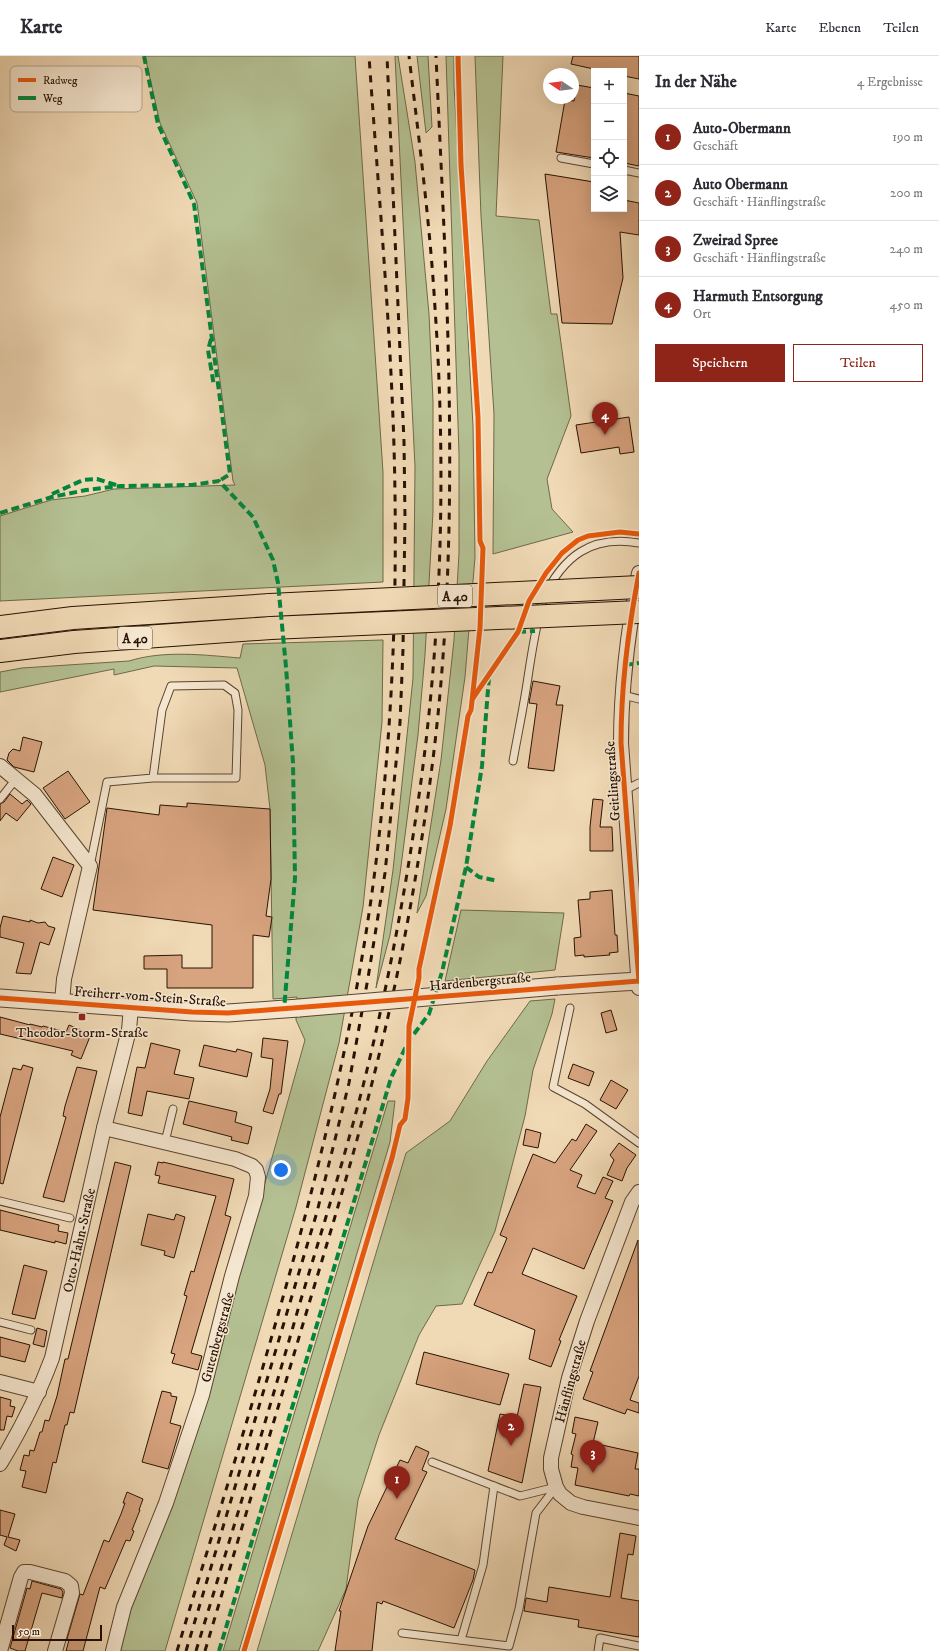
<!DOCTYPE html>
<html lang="de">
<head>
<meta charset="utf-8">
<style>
	:root { --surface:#fff; --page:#f2f2f3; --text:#2b2b33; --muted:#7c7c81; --line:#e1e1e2; --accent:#8f2418 }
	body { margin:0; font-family:"IM FELL DW Pica",serif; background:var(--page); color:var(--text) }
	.controls { position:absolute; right:12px; top:12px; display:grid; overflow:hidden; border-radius:0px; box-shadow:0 4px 16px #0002 }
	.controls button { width:36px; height:36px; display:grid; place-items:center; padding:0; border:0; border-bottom:1px solid var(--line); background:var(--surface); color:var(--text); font:20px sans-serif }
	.compass { position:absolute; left:543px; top:12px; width:36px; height:36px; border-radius:50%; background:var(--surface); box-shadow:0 4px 16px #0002; rotate:283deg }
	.scale { position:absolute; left:12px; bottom:10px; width:90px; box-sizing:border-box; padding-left:4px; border:2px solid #281202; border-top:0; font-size:11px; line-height:14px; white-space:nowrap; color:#281202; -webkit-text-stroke:3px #f5e6cf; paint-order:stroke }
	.you { position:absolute; left:281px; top:1114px; width:14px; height:14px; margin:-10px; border:3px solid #fff; border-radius:50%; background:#1a73e8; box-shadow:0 0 0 6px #1a73e833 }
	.badge { display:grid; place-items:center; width:26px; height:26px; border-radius:50%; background:var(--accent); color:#fff; font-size:13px; font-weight:700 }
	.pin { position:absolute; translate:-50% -33px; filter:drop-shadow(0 1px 2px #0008) }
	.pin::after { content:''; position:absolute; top:21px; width:14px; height:12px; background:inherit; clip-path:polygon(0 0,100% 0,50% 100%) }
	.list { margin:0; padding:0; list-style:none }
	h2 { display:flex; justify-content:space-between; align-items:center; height:52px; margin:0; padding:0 16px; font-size:17px }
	h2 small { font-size:13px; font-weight:400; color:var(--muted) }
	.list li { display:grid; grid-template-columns:26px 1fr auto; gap:12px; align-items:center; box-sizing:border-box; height:56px; padding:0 16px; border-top:1px solid var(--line) }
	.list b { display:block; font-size:15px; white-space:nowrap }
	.list p { margin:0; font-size:13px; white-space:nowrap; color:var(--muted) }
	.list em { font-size:13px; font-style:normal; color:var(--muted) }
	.actions { display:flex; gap:8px; padding:12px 16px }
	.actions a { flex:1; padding:9px 0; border:1px solid var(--accent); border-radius:0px; text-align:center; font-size:14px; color:var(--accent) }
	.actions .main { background:var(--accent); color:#fff }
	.icon { flex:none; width:22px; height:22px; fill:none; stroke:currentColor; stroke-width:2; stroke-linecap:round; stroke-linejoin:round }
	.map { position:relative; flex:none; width:639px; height:1595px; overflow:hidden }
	header { display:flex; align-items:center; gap:24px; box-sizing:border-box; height:56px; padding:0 20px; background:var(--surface); border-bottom:1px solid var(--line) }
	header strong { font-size:19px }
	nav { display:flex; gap:22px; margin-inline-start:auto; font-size:14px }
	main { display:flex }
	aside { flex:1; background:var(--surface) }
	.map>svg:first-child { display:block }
</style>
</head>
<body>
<header>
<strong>Karte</strong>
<nav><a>Karte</a><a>Ebenen</a><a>Teilen</a></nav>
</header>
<main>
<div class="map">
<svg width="639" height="1595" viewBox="0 0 639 1595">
	<rect width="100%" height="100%" fill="#f0d9b5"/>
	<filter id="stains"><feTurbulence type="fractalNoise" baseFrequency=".005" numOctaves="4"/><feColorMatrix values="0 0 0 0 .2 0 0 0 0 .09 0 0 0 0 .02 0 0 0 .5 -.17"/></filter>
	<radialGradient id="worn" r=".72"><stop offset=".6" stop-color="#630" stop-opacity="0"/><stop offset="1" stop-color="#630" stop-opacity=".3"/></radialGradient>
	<g fill="#b4c092" stroke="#6e694a">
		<polygon points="145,0 355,0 383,416 383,526 0,545 0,460 51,444 85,440 114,433 235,429 233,425 197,147 160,67"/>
		<polygon points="395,0 398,0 415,106 429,258 433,345 433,456 425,599 418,679 400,818 390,879 376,932 393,814 413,622 415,411"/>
		<polygon points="417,0 428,0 432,71 426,77"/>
		<polygon points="446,0 454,0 454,29 473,370 475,501 465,621 446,753 426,840 417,857 441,704 454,584 459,497 459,398"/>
		<polygon points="475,0 503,0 496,160 539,164 551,258 557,258 571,360 547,423 552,453 573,476 493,498 494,358 481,160"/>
		<path d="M383,584L382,666L363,851L339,987L296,1151L165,1595H119L131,1547L238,1223L305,984L296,964L297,941L273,943L270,753L265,709L237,612L154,610L114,619V613L0,636V616L22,612L129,605C164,594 204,599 240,602L243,588Z"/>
		<polygon points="461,854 564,857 555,914 445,925"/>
		<polygon points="555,943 552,958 533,1014 525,1060 495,1175 462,1248 436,1250 419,1279 379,1379 358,1444 346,1533 318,1595 257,1595 406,1097 450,1065 487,1005 530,945"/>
		<polygon points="388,1045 395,1045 390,1086 239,1595 223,1595"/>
	</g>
	<g fill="#d8a480" stroke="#281202">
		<polygon points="573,0 639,0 639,23 624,20 624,15 603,15 571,8"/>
		<polygon points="577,29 594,32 594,102 556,96 565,44 574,45"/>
		<polygon points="624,37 639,40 639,110 624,107"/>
		<polygon points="545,118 594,126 594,153 624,153 624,144 639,147 639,179 620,176 623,222 612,268 562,267"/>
		<polygon points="629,361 634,396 620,398 619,391 581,397 576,369"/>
		<polygon points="533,625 560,630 556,649 563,649 554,715 528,712 537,648 529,647"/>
		<polygon points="23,681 42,686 34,716 14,711 7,704 9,697 13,693 20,695"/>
		<polygon points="68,715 90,746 65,763 43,732"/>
		<polygon points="10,738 22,748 27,744 31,748 17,765 6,757 0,765 0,748 4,746"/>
		<polygon points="593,743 603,744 600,771 612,771 613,795 590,795 590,771"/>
		<polygon points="187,747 270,753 271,823 266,860 272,861 269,881 253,879 253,932 167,932 167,913 144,913 144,900 182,899 182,912 212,912 212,869 93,854 107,752 159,759 160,749 187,751"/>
		<polygon points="53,801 74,809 62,841 41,833"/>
		<polygon points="612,834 615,879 617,879 618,896 609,897 610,899 584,901 584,899 575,900 574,882 581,881 578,844 590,843 590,836"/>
		<polygon points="3,860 30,866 30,864 38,867 45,866 48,870 55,872 49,889 40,886 31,918 16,917 24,887 0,881 0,872"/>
		<polygon points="611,954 617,974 606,977 601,957"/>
		<polygon points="0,961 30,969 30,968 42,971 43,970 66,976 69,969 91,978 81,1003 71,999 73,995 0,978"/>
		<polygon points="263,982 288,985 281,1038 279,1038 273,1058 263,1055 270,1033 273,1003 261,1001"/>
		<polygon points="151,987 180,994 174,1018 194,1022 189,1043 147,1035 142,1060 128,1057 137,1011 145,1012"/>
		<polygon points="204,989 236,996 237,993 252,997 247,1021 199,1010"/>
		<polygon points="573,1008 594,1016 589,1030 568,1022"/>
		<polygon points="23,1009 33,1012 3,1128 0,1127 0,1061 13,1012 21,1014"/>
		<polygon points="77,1011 97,1015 64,1146 43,1141 59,1086 66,1061 63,1060 65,1050"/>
		<polygon points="611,1024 628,1034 616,1053 600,1044"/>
		<polygon points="189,1045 237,1056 235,1066 252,1071 248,1088 231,1084 232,1081 183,1068"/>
		<polygon points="586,1068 597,1075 570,1114 582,1119 577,1131 595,1138 603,1121 613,1125 605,1142 613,1145 584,1213 533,1192 522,1218 577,1240 559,1284 561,1285 551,1311 529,1303 535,1274 474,1249 488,1216 492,1217 507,1182 500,1179 533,1098 555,1107 572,1083 576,1085"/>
		<polygon points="526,1073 541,1077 538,1092 523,1089"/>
		<polygon points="619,1087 636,1099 627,1112 622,1125 607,1119 614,1104 610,1099"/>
		<polygon points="115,1106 131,1110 74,1357 70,1356 67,1369 65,1369 56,1407 53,1406 46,1437 22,1431 26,1415 20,1414 24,1399 29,1400 30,1394 34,1395 40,1376 42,1376 45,1364 49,1365 57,1340 65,1303 68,1303"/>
		<polygon points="158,1106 163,1107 163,1106 234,1123 225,1159 231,1161 191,1297 202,1300 198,1314 172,1307 175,1298 171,1297 187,1240 184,1239 191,1215 194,1216 216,1140 158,1127 160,1120 155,1119"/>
		<polygon points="0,1154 59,1169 58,1175 68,1177 66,1188 55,1185 55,1187 0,1174"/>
		<polygon points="148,1158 174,1164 176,1158 185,1161 174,1202 164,1199 165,1195 141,1189"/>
		<polygon points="638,1184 639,1320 630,1344 639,1347 639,1357 627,1353 625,1358 583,1343 593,1316 590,1315"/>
		<polygon points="24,1209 47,1215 35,1263 12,1258"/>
		<polygon points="37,1272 47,1275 44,1291 33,1288"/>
		<polygon points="0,1281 30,1289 25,1306 0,1300"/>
		<polygon points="424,1296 509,1318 500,1349 416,1328"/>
		<polygon points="524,1328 541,1331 522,1427 488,1415 500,1358 517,1361"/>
		<polygon points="162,1335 171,1337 171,1340 177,1341 170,1367 181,1370 168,1413 142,1406"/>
		<polygon points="0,1341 11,1344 10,1350 15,1351 12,1361 7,1360 4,1374 0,1374"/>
		<polygon points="575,1361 598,1366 593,1387 638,1397 635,1413 639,1413 639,1440 630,1438 629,1440 575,1429 578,1412 571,1411 573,1399 571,1398 576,1378 572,1377"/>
		<polygon points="416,1390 429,1396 422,1414 427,1416 395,1483 475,1514 473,1524 454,1572 383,1545 382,1548 377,1546 372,1595 335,1595 341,1555 339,1555 368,1470 400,1404 408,1407"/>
		<polygon points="127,1436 143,1443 139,1454 140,1454 132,1474 134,1475 130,1485 126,1484 105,1533 100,1531 83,1595 66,1595 69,1584 67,1583 80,1538 83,1539 104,1484 109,1486 121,1458 125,1447 123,1447"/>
		<polygon points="0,1454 15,1458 8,1481 20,1484 16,1495 4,1489 7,1481 0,1479"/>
		<polygon points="620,1477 636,1480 633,1499 628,1498 621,1542 639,1545 639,1581 578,1571 579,1564 524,1555 526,1542 547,1546 549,1531 610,1541"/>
		<polygon points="32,1525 61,1533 63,1536 62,1542 42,1537 25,1595 18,1595 10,1592 27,1532 30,1533"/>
	</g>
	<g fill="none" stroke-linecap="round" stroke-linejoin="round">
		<g stroke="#5a442f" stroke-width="9">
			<g id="service">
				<polyline points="561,102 594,108"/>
				<polyline points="624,114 639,117"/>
				<polyline points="623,639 639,643"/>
				<path d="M513,705C518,677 524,649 528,621C531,601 534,581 539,561C540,555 541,549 543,543C563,500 591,479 639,487"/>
				<polyline points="625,734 639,727"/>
				<polyline points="0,743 16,723"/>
				<polyline points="90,810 107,726 153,722 236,722 238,654 235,637 224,629 171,630 162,654 153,722"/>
				<polyline points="570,952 553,1031 585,1048 639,1087"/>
				<polyline points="165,1086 173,1053"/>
				<polyline points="0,1145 70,1162"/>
				<polyline points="0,1266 31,1274"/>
				<polyline points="402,1577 509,1590 519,1553 536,1457 556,1431 520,1440 432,1406"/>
				<polyline points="461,1584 483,1509 494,1430"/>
				<polyline points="598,1595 600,1582 639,1590"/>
			</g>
		</g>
		<g stroke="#5a442f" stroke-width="16">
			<g id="minor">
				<path d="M639,517C628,574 621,630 621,687L639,932"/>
				<polyline points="0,710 35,739 90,810 64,923 62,946"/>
				<polyline points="104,1072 235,1103 252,1110 256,1114 258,1121 256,1140 232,1220 202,1339 166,1447 124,1551 113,1595"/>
				<polyline points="639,1136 632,1146 587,1265 569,1322 551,1402 551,1413 556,1431 560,1438 571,1447 583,1451 639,1462"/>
				<polyline points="0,1326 39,1336"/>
				<path id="s1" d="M0,1408C21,1373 38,1340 52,1302L104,1072L129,974L131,951"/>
				<polyline points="0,1595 21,1521 24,1516 30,1516 65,1525 71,1530 72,1537 55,1595"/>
			</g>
		</g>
		<g stroke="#5a442f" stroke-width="19">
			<g id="tertiary">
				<polyline points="557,930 639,925"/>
				<polyline points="0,942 192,956 228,957 299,952"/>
			</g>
		</g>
		<g stroke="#281202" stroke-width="24">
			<g id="motorway">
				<polyline points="0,571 73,562 270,549"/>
				<polyline points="0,595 74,586 271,572"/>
			</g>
		</g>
		<use href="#service" stroke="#f5e6cf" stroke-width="7"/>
		<use href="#minor" stroke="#f5e6cf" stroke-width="14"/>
		<use href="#tertiary" stroke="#f5e6cf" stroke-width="17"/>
		<use href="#motorway" stroke="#f0d9b5" stroke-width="22"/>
		<g stroke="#281202" stroke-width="3" stroke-dasharray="7 7" stroke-linecap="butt">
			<path d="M177,1595C254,1338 341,1081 375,814C393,673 398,532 394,391C390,260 378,130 369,0"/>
			<polyline points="186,1595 317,1156 349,1027 368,922 385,817 400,667 403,593 405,462 404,386 387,0"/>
			<path d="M196,1595C231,1480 266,1365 299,1250C321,1177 344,1104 363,1030C388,930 407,828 421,725C442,569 446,409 435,252C430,168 419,84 409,0"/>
			<path d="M205,1595C239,1480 274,1366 308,1251C330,1178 352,1105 371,1031C397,930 416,829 430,726C463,485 447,242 436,0"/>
		</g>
		<g stroke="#5a442f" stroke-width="19" stroke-linecap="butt">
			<polyline id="tertiary-bridge" points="299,952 557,930"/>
		</g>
		<g stroke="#281202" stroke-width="24" stroke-linecap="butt">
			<g id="motorway-bridge">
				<polyline points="270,549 639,531"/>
				<polyline points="271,572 639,556"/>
			</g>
		</g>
		<use href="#tertiary-bridge" stroke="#f5e6cf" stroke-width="17"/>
		<use href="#motorway-bridge" stroke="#f0d9b5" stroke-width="22"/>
		<g stroke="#00873e" stroke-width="4" stroke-dasharray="8 4" stroke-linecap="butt">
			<polyline points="144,0 158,68 194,148 230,418 219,425"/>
			<polyline points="211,283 208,294 214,330"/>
			<polyline points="52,438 83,424 97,423 116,429"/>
			<polyline points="0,457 52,441 86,434 120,430 192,429 219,425 253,461 273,504 278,527 286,611 293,707 295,822 284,954"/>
			<polyline points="518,576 535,575"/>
			<polyline points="625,609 639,607"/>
			<polyline points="466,811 479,821 498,825"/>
			<polyline points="219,1595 391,1022 408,986 429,958 442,916 466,811 482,710 489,621"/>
		</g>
		<g stroke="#f5e6cf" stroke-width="8">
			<g id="cycleway">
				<polyline points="473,642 518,576 529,545 546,517 562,497 578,484 588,480 620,476 639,478"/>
				<path d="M639,925L621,687C621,630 628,574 639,517"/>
				<polyline points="0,942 192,956 228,957 639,925"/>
				<polyline points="244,1595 392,1102 400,1069 405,1063 408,1042 409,970 419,922 419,913 450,770 468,660 471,654 480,572 483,492 480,485 478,361 461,109 458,0"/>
			</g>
		</g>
		<use href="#cycleway" stroke="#e8590c" stroke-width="5"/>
	</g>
	<rect fill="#8f2418" stroke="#f5e6cf" stroke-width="1.5" x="78" y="957" width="8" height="8" rx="2"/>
	<g text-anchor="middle" stroke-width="3" stroke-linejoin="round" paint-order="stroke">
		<g fill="#f5e6cf" stroke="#665240" stroke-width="1">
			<rect x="438" y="529" width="34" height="22" rx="3"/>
			<rect x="118" y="571" width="34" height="22" rx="3"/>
		</g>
		<g font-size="13" font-weight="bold" fill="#281202">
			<text x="455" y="545">A 40</text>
			<text x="135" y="587">A 40</text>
		</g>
		<g font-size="14" fill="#281202" stroke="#f5e6cf">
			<text transform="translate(612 725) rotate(-94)" y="5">Geitlingstraße</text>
			<text transform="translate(480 925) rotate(-5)" y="5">Hardenbergstraße</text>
			<text transform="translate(150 940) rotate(4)" y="5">Freiherr-vom-Stein-Straße</text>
			<text dy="5" stroke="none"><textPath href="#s1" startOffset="239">Otto-Hahn-Straße</textPath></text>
			<text transform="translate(217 1281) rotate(-75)" y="5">Gutenbergstraße</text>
			<text transform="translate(570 1325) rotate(-75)" y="5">Hänflingstraße</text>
		</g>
		<g font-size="14" fill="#281202" stroke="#f5e6cf">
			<text x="82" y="981">Theodor-Storm-Straße</text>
		</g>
	</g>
	<rect x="10" y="10" width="132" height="46" rx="6" fill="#f5e6cf" stroke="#b8a692" stroke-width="1"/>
	<rect x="18" y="22" width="18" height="4" fill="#e8590c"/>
	<rect x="18" y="40" width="18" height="4" fill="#00873e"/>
	<g font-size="11" fill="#281202">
		<text x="43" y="28">Radweg</text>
		<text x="43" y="46">Weg</text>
	</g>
	<rect width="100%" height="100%" filter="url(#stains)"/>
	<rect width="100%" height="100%" fill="url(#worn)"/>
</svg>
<div class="controls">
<button>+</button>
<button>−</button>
<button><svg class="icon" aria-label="locate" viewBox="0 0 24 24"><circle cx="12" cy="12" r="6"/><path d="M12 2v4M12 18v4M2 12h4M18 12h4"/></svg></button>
<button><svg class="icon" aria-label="layers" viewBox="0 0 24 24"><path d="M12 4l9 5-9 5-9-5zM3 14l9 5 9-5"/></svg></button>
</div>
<svg class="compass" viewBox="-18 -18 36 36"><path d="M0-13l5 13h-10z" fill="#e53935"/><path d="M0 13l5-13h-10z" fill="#7c7c81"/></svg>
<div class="scale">50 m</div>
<div class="you"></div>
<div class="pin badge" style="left:397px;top:1443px">1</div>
<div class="pin badge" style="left:511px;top:1390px">2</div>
<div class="pin badge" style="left:593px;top:1417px">3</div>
<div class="pin badge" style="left:605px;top:379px">4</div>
</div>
<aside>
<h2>In der Nähe<small>4 Ergebnisse</small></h2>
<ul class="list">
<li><span class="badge">1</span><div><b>Auto-Obermann</b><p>Geschäft</p></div><em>190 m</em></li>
<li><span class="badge">2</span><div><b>Auto Obermann</b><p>Geschäft · Hänflingstraße</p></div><em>200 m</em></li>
<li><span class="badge">3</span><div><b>Zweirad Spree</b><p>Geschäft · Hänflingstraße</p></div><em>240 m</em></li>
<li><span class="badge">4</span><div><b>Harmuth Entsorgung</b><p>Ort</p></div><em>450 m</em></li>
</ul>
<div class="actions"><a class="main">Speichern</a><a>Teilen</a></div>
</aside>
</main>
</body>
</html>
